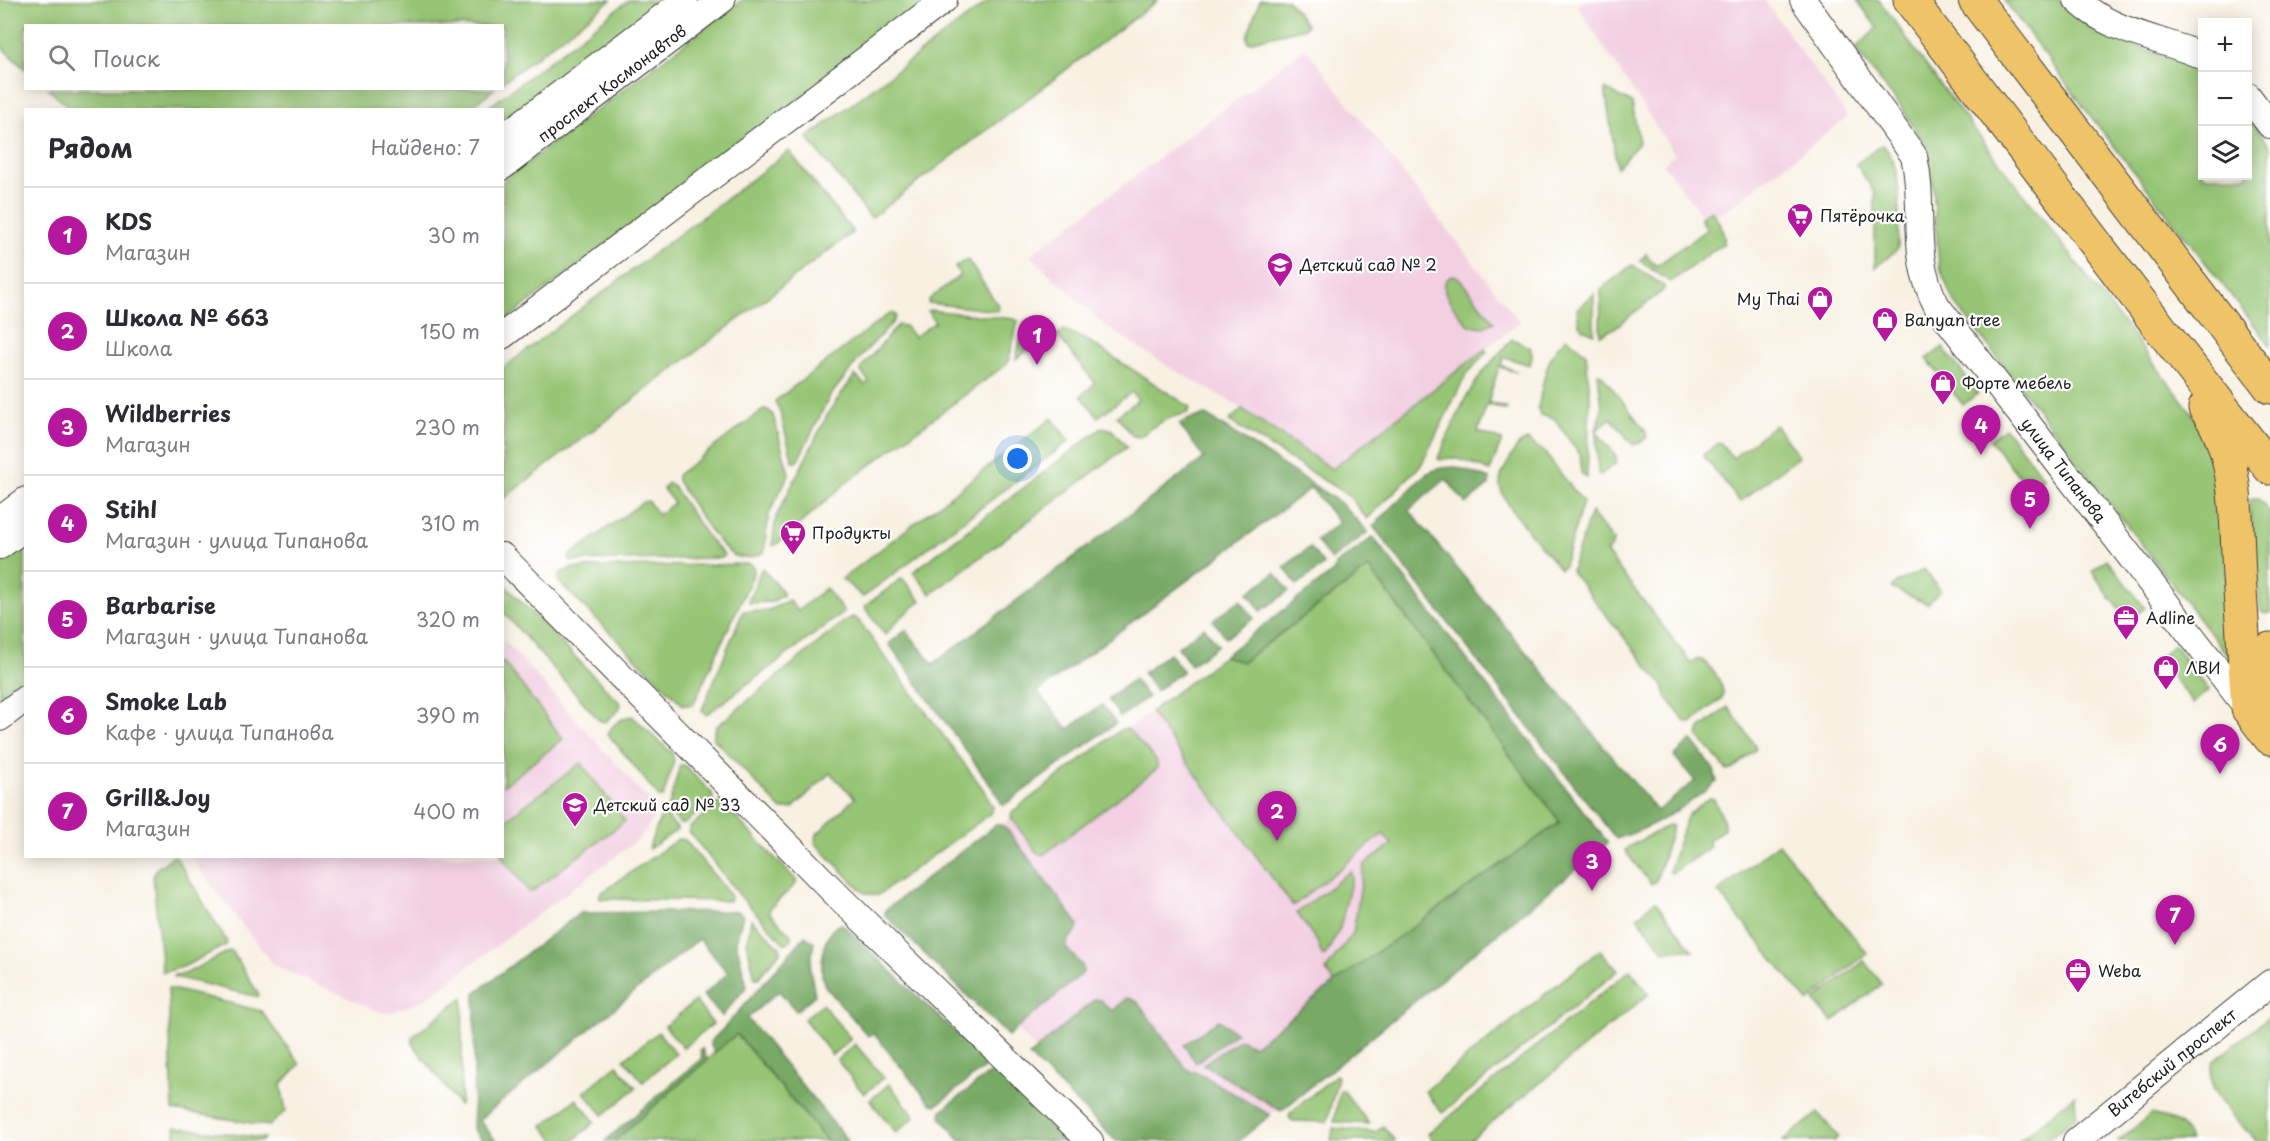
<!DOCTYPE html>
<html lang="ru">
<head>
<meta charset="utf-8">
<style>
	:root { --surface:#fff; --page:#f2f2f3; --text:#2b2b33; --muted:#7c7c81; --line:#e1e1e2; --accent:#b5179e }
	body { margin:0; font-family:"Playpen Sans",sans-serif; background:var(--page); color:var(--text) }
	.controls { position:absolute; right:18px; top:18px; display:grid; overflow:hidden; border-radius:0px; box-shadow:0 3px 15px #0003 }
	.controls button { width:54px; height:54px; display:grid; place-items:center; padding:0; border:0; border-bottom:2px solid var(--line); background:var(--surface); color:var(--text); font:30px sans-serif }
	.you { position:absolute; left:1018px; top:459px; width:21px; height:21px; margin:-15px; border:4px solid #fff; border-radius:50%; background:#1a73e8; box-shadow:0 0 0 9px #1a73e833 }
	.badge { display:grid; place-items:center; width:39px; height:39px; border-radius:50%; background:var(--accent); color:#fff; font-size:20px; font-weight:700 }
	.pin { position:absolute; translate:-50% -50px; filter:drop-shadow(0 2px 3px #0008) }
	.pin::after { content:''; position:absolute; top:32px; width:21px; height:18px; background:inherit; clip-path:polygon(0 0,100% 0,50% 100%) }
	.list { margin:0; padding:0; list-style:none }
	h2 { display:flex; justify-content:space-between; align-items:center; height:78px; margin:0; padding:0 24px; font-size:26px }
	h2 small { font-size:20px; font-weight:400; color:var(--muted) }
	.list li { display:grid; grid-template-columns:39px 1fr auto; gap:18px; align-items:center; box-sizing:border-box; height:96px; padding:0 24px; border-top:2px solid var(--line) }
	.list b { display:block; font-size:22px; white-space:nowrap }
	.list p { margin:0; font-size:20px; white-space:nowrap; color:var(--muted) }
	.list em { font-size:20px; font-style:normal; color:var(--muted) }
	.icon { flex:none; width:33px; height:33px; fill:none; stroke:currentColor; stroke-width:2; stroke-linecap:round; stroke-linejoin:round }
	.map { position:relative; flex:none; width:2270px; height:1141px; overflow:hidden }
	.search { position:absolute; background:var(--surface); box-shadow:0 3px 15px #0003; left:24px; top:24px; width:480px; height:66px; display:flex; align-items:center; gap:15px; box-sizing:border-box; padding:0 21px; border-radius:0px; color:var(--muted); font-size:22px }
	.panel { position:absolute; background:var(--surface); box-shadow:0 3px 15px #0003; left:24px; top:108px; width:480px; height:750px; border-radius:0px }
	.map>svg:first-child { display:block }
</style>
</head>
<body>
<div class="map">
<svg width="2270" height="1141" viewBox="0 0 2270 1141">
	<rect width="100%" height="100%" fill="#fff"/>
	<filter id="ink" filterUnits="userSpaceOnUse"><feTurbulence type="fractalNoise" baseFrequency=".0167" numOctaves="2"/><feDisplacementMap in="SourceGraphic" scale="12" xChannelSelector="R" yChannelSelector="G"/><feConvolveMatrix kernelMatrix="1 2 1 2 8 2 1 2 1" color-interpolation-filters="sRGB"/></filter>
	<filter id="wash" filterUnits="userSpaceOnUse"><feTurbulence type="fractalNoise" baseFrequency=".008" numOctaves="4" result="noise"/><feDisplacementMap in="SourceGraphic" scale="24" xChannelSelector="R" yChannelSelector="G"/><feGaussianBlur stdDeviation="1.35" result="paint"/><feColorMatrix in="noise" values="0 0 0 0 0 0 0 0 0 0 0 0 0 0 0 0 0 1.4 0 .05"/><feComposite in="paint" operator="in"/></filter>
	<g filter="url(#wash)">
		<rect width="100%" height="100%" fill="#f8f1e2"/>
		<g fill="#f2cfe1">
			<polygon points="1586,0 1764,0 1848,117 1724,212 1703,216 1663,164 1675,155 1577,6"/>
			<polygon points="1305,48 1520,322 1332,469 1238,406 1169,367 1104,325 1030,255"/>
			<polygon points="1358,553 1585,856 1239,1141 1036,1049 891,907 1007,821"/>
			<polygon points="503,639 655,807 653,819 641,837 423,1001 390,1013 380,1012 274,966 190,857 502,856"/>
		</g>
		<g fill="#96c574" stroke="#597048" stroke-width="1.5">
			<polygon points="0,0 611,0 503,82 502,26 26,26 25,69 0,46"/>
			<polygon points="629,0 666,0 503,124 502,110 485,110"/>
			<polygon points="742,0 930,0 503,322 503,181"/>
			<polygon points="990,0 1158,0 871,218 807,138"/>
			<polygon points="1260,0 1288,0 1307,25 1305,28 1248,42 1247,37"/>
			<polygon points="1857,0 1879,0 1943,89 2192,413 2215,458 2234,644 2228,656 1952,299 1939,265 1933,187 1927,149 1901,107 1855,49 1877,28"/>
			<polygon points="2004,0 2062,0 2083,22 2096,30 2202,71 2202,176 2248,176 2248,117 2270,146 2270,345 2092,118"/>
			<polygon points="48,89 494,89 467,110 72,110"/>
			<polygon points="1605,89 1632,103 1639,143 1617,167"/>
			<path d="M1881,145L1884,146C1905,170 1898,219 1898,249L1875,268V193L1856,164Z"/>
			<polygon points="789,151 853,232 503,499 503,368"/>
			<path d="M1711,210C1718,220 1725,230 1724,243L1670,282L1640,261L1646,254L1656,266L1707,229L1700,218Z"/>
			<polygon points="967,259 999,307 998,311 928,303 928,300 960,275 955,267"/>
			<polygon points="1632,265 1664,286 1664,290 1613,329 1600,335 1601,289"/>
			<path d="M1454,275L1459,278L1494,322L1483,327L1469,325C1460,315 1429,284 1454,275Z"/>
			<polygon points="1594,294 1594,334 1583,329 1579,324 1577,309"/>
			<polygon points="930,310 1014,319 1018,321 1008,363 845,484 776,545 772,545 776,517 830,410 855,375 865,385 868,383 868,380 861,372 861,368 898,325 905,326 914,337 935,322 928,311"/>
			<polygon points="890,313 893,313 896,316 893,322 864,353 830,396 797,462 793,462 780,412 775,401"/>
			<polygon points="1027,320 1038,321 1047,333 1047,335 1016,359 1024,322"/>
			<path d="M1064,330L1090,342L1190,407L1188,413C1168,417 1155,424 1140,437L1133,436L1117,416L1138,400L1132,392L1098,417L1081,396L1095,383L1057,335Z"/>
			<path d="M1567,338L1586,353L1590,397L1587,478L1581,473V457L1555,419L1540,415L1538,409C1543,385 1545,353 1567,338Z"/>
			<path d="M1512,339L1530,347L1532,355L1530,365L1504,357L1501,365L1517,372L1499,367L1488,402L1507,408L1506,410L1487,404L1478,432L1502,440L1490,471C1474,465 1457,454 1439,460L1438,458L1465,399L1482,373Z"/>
			<polygon points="1943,347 1978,393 1963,405 1927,359"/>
			<polygon points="1485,349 1487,352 1466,375 1421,465 1367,519 1349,496 1229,421 1242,409 1332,469"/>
			<polygon points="1598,373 1602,375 1645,430 1647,437 1640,443 1633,445 1611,418 1596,431 1616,456 1616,463 1600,475 1598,473 1596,430 1602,408"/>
			<path d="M764,409L768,410L773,415L789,474L769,514L764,552C756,558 742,560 733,555C717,546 689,498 677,481V475Z"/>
			<polygon points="1052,418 1069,441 863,597 842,579"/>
			<polygon points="1775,425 1799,456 1740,502 1703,455 1720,442 1733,458"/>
			<polygon points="1103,427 1112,430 1127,447 931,594 913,572"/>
			<polygon points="2005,428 2044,478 2029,489 1990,440"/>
			<path d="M1528,440L1544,452L1583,502L1564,565L1560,569C1546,551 1502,505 1500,485C1499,476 1506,467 1510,459C1515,450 1517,443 1528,440Z"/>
			<polygon points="668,483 672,485 709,539 724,555 723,558 570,561 569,556 643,502 648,501 658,515 674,503 663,489"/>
			<polygon points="2252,499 2258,499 2270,513 2270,613 2266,614 2261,612 2260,606 2250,509 2250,501"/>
			<path d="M1591,512L1613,540L1612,547L1606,552L1691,663L1697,658C1709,662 1727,686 1722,698L1691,723L1685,722L1666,696L1663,686L1571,571Z"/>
			<polygon points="25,543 25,683 0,702 0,562"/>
			<polygon points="2107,559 2145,608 2130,620 2111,599 2092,571"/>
			<polygon points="749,564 753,566 754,573 693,705 683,705 558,581 560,573 572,568"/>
			<polygon points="762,568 783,592 783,595 772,602 750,603 748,601"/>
			<polygon points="1369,568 1560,822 1334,983 1326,970 1353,933 1364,865 1392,844 1383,834 1293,906 1150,712 1224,656 1243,662"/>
			<path d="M1924,569L1940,590L1928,604L1891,588C1901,578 1912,577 1924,569Z"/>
			<polygon points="902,578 921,601 899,619 885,635 864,607"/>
			<polygon points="502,582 621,704 619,710 605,722 599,720 503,612"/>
			<polygon points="826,588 844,612 706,715 702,710 743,611 764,611 774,608 789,600 797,611"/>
			<polygon points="853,617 858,620 983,789 993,807 990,814 877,896 863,892 815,843 817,834 855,798 830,773 793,808 782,810 713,738 716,727 846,620"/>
			<polygon points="2174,645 2209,690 2193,703 2158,658"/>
			<polygon points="503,661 563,739 503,786 502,661"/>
			<polygon points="1728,707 1755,745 1756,749 1732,770 1727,770 1698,736 1700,729"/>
			<path d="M632,716L672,753L674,761L663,797H659L608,734C612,724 622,718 632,716Z"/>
			<polygon points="1122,729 1128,729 1156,760 1158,768 1043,855 1038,854 1011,818 1012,812"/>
			<polygon points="581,763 625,821 530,893 502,857 503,822"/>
			<polygon points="680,765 684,765 712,793 713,800 684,824 680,824 668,809"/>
			<polygon points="1709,798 1714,799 1724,822 1724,829 1708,841 1709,848 1672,873 1669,871 1685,821 1689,814"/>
			<polygon points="722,803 796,880 796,884 770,908 769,912 791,935 792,939 787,943 784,943 741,897 689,832 689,828 717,804"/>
			<polygon points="663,813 677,828 677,830 649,849 652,838"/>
			<polygon points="1669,825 1673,826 1656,881 1651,884 1625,851 1628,847"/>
			<polygon points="678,839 685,840 731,896 729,901 600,899 600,894"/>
			<polygon points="1778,843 1867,953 1808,1002 1718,892"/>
			<polygon points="173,856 176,857 227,942 226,945 183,967 164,972 162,971 153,877 155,870"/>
			<polygon points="1351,871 1352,877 1340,928 1325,956 1322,956 1318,943 1297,913"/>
			<polygon points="1654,902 1656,902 1693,951 1686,949 1664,951 1637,917"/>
			<polygon points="751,919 780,947 781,951 758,978 755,978 747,944"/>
			<polygon points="1600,950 1618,971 1442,1113 1425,1091"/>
			<polygon points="229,951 232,951 259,995 258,997 174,977 174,975 185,974"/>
			<polygon points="1864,961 1882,984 1832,1022 1814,1000"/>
			<polygon points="1630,970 1649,994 1469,1141 1433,1141 1428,1134"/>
			<polygon points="168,988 261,1011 300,1064 281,1085 286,1111 269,1126 173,1110"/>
			<polygon points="463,997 461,1101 459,1105 413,1044 412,1037"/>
			<polygon points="695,1001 713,1024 683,1048 665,1026"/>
			<polygon points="822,1004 851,1039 832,1055 804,1019"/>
			<path d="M2270,1016V1141H2256C2243,1126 2218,1103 2212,1085C2209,1078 2211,1069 2213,1062Z"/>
			<polygon points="658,1032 676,1054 643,1082 624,1059"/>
			<polygon points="736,1034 827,1141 614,1141"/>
			<polygon points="855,1044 884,1078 864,1094 837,1060"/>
			<polygon points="617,1065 636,1088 603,1115 584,1092"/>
			<polygon points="1336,1075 1338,1077 1327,1122 1292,1121 1289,1117 1290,1113"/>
			<polygon points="889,1084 915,1117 896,1133 870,1100"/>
			<polygon points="1340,1090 1343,1090 1369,1124 1334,1122"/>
			<polygon points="2075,1095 2076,1116 2046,1141 2019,1141"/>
			<polygon points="576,1099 595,1122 573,1141 555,1141 543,1126"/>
			<polygon points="1818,1113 1838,1137 1834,1141 1783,1141"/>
			<path d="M2151,1114C2171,1120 2182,1120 2190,1141H2118Z"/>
			<polygon points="1383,1126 1395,1141 1331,1141 1333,1128 1376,1132"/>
			<polygon points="175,1127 264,1138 262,1141 175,1141"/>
		</g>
		<g fill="#78aa66" stroke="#4a6341" stroke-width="1.5">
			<polygon points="1206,415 1341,503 1368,532 1331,560 1316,540 1339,523 1311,488 1038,692 1068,729 1102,705 1116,723 1003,806 994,790 889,644 906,630 933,664 1204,458 1179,424 1189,419"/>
			<path d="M1456,467L1490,479L1489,485L1466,504L1446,479L1409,510L1657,811L1695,781L1674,756L1692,740L1714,770L1717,782C1686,806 1654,828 1616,839L1373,526L1426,474L1439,468Z"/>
			<polygon points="1373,537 1608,843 1281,1111 1203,1064 1240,1039 1254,1046 1334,983 1560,822 1369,568 1242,662 1224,656 1334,571 1335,565"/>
			<polygon points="1310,547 1324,565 1297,585 1284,567"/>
			<polygon points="1275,573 1289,591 1261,611 1248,593"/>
			<polygon points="1240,600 1254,618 1226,638 1213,620"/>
			<polygon points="1204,627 1218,645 1191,665 1178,647"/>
			<polygon points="1169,653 1183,671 1156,691 1143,673"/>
			<polygon points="1134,679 1148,697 1120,717 1108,699"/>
			<polygon points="996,825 1002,825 1009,832 1078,924 1077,931 1068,940 1066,948 1082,965 1083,973 1008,1036 885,915 885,910"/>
			<polygon points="738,911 743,915 736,942 747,986 722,1016 703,995 728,973 699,939 479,1120 496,1141 482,1141 473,1129 475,993 580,913"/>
			<path d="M842,924L984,1060V1068L937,1105L931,1104L874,1034L868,1036L825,986C818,970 822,928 842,924Z"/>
			<polygon points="805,936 814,942 810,969 815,995 796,1011 779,991 747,1018 848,1141 827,1141 737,1034 714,1053 710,1042 723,1029"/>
			<polygon points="1126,998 1136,1000 1186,1068 1192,1072 1197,1072 1270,1115 1239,1141 1116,1141 1029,1056 1095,999 1101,1000 1109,1009 1114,1010"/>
			<polygon points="1219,1020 1236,1033 1196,1063 1184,1045"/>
			<polygon points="702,1048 707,1060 614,1141 605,1141 702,1058 700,1050"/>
			<polygon points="998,1072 1069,1141 961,1141 941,1117 942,1110 989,1074"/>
		</g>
	</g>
	<g filter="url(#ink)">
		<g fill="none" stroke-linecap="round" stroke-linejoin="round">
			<g stroke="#3d3c3a" stroke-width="28">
				<g id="minor">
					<path id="s1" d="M1803,0L1914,156C1926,210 1909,254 1937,306L2248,709"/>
					<path d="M2077,0C2110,32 2161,38 2202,56"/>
					<polyline points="2248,96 2270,125"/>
					<polyline points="502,138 685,0"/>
					<path id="s2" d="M502,167L722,0"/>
					<polyline points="502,336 944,0"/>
					<polyline points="0,520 26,500"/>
					<polyline points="0,546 26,527"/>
					<polyline points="502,556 840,898 1090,1141"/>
					<polyline points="0,718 26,698"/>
					<path id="s3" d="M2076,1141L2270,983"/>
				</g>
			</g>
			<g stroke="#3d3c3a" stroke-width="35">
				<g id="major">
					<polyline points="1910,0 2167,337 2270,468"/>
					<polyline points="1975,0 2270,387"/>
					<path d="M2205,408C2239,451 2236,524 2239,576C2242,621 2245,665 2248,709L2270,738"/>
					<polyline points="2261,698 2260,679 2270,649"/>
				</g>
			</g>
			<use href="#minor" stroke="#fff" stroke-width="26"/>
			<use href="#major" stroke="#efc469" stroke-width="33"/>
		</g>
	</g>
	<defs>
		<g id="supermarket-pin" transform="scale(1.35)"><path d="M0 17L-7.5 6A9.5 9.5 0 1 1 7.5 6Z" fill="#b5179e" stroke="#fff"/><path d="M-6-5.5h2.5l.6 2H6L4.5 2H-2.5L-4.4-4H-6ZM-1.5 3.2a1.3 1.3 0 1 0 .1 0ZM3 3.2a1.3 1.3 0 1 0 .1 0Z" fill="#fff"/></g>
		<g id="school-pin" transform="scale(1.35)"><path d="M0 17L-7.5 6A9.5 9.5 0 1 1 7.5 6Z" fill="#b5179e" stroke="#fff"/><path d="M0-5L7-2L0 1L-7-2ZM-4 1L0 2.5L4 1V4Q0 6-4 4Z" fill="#fff"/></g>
		<g id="shop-pin" transform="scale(1.35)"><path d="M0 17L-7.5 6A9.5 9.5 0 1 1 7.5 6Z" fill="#b5179e" stroke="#fff"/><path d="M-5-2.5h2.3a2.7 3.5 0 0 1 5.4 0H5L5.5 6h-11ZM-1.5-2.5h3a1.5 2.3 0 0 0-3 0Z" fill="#fff"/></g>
		<g id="office-pin" transform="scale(1.35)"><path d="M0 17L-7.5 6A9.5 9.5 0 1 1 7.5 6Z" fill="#b5179e" stroke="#fff"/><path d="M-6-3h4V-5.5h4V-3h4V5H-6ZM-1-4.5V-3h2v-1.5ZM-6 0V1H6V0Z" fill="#fff"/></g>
	</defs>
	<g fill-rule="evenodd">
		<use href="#supermarket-pin" x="1800" y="216"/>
		<use href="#school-pin" x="1280" y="265"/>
		<use href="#shop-pin" x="1820" y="299"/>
		<use href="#shop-pin" x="1885" y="320"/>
		<use href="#shop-pin" x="1943" y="383"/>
		<use href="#supermarket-pin" x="793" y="533"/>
		<use href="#office-pin" x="2126" y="618"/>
		<use href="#shop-pin" x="2166" y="668"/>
		<use href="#school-pin" x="575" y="805"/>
		<use href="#office-pin" x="2078" y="971"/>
	</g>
	<g text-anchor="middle" stroke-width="4.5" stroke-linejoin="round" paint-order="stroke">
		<g font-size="16" fill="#1c1c1c" stroke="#fff">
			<text dy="6" stroke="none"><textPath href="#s2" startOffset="138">проспект Космонавтов</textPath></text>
			<text dy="6" stroke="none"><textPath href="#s1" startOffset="552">улица Типанова</textPath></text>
			<text dy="6" stroke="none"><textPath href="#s3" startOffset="124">Витебский проспект</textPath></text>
		</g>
		<g font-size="16" fill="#1c1c1c" stroke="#fff" text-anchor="start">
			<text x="1820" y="222">Пятёрочка</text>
			<text x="1300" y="271">Детский сад № 2</text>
			<text x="1800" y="305" text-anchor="end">My Thai</text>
			<text x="1904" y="326">Banyan tree</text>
			<text x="1962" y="389">Форте мебель</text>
			<text x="812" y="539">Продукты</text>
			<text x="2146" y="624">Adline</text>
			<text x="2186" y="674">ЛВИ</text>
			<text x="594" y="811">Детский сад № 33</text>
			<text x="2098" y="977">Weba</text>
		</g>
	</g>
</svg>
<div class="controls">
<button>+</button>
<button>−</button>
<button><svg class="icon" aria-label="layers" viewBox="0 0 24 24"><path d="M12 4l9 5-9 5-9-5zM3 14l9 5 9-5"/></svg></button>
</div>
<div class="you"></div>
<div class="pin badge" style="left:1037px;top:365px">1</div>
<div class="pin badge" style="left:1277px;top:841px">2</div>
<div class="pin badge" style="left:1592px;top:891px">3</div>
<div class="pin badge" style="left:1981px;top:455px">4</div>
<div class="pin badge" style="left:2030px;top:529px">5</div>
<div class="pin badge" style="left:2220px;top:774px">6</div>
<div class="pin badge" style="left:2175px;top:945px">7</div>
<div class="search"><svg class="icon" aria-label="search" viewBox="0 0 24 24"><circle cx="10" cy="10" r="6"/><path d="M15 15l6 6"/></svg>Поиск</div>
<section class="panel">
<h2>Рядом<small>Найдено: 7</small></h2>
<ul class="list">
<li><span class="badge">1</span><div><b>KDS</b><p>Магазин</p></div><em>30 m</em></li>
<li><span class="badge">2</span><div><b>Школа № 663</b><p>Школа</p></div><em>150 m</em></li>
<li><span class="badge">3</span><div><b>Wildberries</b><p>Магазин</p></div><em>230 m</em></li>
<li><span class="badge">4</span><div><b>Stihl</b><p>Магазин · улица Типанова</p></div><em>310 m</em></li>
<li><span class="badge">5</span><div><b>Barbarise</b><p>Магазин · улица Типанова</p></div><em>320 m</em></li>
<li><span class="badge">6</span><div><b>Smoke Lab</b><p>Кафе · улица Типанова</p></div><em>390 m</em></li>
<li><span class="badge">7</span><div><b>Grill&amp;Joy</b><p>Магазин</p></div><em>400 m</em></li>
</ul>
</section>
</div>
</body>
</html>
